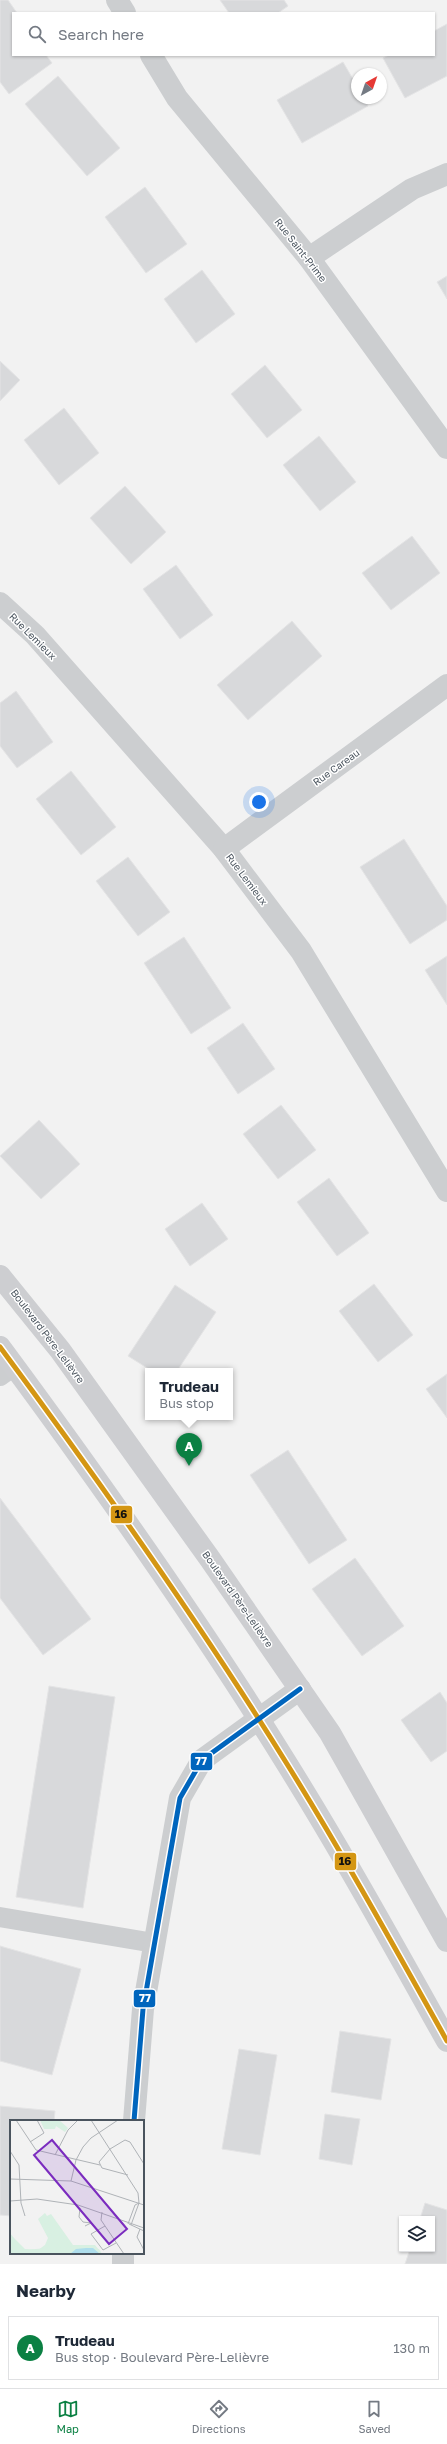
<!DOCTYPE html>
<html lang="en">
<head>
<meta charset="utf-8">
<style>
	:root { --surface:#fff; --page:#f6f6f7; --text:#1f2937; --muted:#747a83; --line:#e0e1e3; --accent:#0b8043 }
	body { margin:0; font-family:"Golos Text",sans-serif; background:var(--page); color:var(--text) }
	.controls { position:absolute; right:12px; bottom:12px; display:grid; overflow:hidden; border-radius:0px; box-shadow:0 1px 3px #0004 }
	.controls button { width:36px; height:36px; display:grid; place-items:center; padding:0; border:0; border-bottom:1px solid var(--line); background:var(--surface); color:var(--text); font:20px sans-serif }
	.compass { position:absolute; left:351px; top:68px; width:36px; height:36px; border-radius:50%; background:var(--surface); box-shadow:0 1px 3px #0004; rotate:40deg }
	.you { position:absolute; left:259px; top:802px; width:14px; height:14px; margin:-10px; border:3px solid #fff; border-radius:50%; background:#1a73e8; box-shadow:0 0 0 6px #1a73e833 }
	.badge { display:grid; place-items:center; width:26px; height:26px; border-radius:50%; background:var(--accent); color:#fff; font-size:13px; font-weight:700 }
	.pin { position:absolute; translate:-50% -33px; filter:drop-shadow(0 1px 2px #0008) }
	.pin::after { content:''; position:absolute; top:21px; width:14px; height:12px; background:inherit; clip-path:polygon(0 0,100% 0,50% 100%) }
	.popup { position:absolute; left:145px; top:1368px; width:88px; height:52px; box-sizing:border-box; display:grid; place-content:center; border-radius:0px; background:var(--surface); filter:drop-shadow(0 1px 3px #0005); font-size:13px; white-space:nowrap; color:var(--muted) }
	.popup b { font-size:15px; color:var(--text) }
	.popup::after { content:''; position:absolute; left:50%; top:100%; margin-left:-8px; border:8px solid transparent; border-top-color:var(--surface) }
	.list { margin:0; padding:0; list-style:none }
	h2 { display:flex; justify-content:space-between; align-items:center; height:52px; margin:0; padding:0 16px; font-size:17px }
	h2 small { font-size:13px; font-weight:400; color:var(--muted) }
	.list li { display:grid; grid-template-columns:26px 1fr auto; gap:12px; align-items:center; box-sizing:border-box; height:64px; margin:0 8px 8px; padding:0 8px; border:1px solid var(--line); border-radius:0px }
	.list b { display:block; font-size:15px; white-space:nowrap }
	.list p { margin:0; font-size:13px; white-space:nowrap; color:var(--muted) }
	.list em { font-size:13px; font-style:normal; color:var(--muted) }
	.icon { flex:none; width:22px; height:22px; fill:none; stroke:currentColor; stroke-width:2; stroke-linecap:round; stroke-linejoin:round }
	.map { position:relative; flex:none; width:447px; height:2264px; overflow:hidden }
	.search { position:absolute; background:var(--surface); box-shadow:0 1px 3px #0004; left:12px; right:12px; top:12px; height:44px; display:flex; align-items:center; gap:10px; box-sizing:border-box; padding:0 14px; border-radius:0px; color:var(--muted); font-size:15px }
	.sheet { height:124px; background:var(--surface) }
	nav { display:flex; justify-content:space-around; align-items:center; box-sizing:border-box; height:56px; border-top:1px solid var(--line); background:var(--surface); font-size:11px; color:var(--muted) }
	nav a { display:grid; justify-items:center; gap:2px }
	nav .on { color:var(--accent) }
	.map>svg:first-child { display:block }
</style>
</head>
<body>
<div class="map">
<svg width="447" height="2264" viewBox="0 0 447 2264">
	<rect width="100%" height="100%" fill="#f2f2f2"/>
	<g fill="#d8d9db" stroke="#e4e4e5">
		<polygon points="0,0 8,0 17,13 13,13 13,55 46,55 52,63 9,94 0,82"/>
		<polygon points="220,0 284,0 288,6 278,13 229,13"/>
		<polygon points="447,24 447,76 405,98 383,58 389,55 434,55 434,31"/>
		<polygon points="343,62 357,86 357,98 364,98 368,106 302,143 277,100"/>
		<polygon points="58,76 120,148 87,176 25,104"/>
		<polygon points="145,187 187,244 146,273 105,217"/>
		<polygon points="202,270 235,314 196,343 164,299"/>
		<polygon points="447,276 447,299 437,282"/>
		<polygon points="0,361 20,380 0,401"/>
		<polygon points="265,365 302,410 267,438 231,394"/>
		<polygon points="64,408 99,453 59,485 24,440"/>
		<polygon points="319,436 356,482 320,511 283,465"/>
		<polygon points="125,486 166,532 131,564 90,518"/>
		<polygon points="412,536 440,573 391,610 362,573"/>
		<polygon points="176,565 213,615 180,639 143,589"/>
		<polygon points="292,621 322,656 248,720 217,685"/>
		<polygon points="16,691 53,742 17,768 0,746 0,703"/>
		<polygon points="71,771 116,827 81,855 36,799"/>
		<polygon points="404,839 447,906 447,920 410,944 360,867"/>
		<polygon points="128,857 170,912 138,936 96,881"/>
		<polygon points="184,937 231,1008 191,1034 144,963"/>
		<polygon points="447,956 447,1005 425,970"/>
		<polygon points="243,1023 275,1069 238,1094 207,1048"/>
		<polygon points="281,1105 316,1150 278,1179 243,1134"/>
		<polygon points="39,1120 80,1164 41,1199 0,1156"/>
		<polygon points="329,1178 369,1233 337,1256 297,1202"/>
		<polygon points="202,1203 228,1239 190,1266 165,1229"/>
		<polygon points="374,1284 413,1335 378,1362 339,1311"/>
		<polygon points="175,1285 216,1312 177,1371 152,1371 128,1356"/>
		<polygon points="447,1374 447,1418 426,1389"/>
		<polygon points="288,1450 347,1540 309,1564 250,1475"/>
		<polygon points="0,1498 91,1619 43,1655 0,1598"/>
		<polygon points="355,1558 404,1626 362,1656 312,1589"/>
		<polygon points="49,1686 115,1697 83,1908 16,1897"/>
		<polygon points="440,1692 447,1703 447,1751 431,1762 401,1720"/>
		<polygon points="0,1946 81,1969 52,2075 0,2061"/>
		<polygon points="340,2031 391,2039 381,2100 331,2092"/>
		<polygon points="239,2049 277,2055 260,2155 222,2149"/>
		<polygon points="0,2106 55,2111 54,2121 11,2121 11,2216 0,2215"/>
		<polygon points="325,2114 360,2119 352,2165 319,2159"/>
		<polygon points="425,2203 447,2210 447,2264 405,2264 410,2249 432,2249 432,2219 420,2219"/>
	</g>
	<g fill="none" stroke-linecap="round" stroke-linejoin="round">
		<g stroke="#ccced0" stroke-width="20">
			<polyline points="0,1376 14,1366"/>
			<polyline points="0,1917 154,1943"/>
		</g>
		<g stroke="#ccced0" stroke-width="22">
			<polyline points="117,0 125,13"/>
			<polyline points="151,55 177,98 309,258 447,448"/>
			<polyline points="309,258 412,189 447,174"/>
			<polyline points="0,603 35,635 224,849 301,951 447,1191"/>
			<polyline points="224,849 447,685"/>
			<polyline points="134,2121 143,2009 180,1798 202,1760 300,1689"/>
			<polyline points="123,2264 123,2253"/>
		</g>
		<g stroke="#cdced1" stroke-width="22">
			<polyline points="0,1276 60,1350 210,1559 330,1733 447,1941"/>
			<path d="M0,1347C100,1482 198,1620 287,1764C343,1854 395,1948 447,2041"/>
		</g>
		<g stroke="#fff" stroke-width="8">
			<path id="bus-1" d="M0,1347C100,1482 198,1620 287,1764C343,1854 395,1948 447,2041"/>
		</g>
		<g stroke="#fff" stroke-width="8">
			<polyline id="bus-2" points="134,2121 143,2009 180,1798 202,1760 300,1689"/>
		</g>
		<use href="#bus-1" stroke="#d49613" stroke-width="5"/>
		<use href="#bus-2" stroke="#0065bd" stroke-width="5"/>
	</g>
	<g text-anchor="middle" stroke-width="3" stroke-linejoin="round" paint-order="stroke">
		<g font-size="10" fill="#4a545e" stroke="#fff">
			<text transform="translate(301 250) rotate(52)" y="4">Rue Saint-Prime</text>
			<text transform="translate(33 636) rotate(45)" y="4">Rue Lemieux</text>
			<text transform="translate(336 767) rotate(-36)" y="4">Rue Careau</text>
			<text transform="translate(247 879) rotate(53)" y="4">Rue Lemieux</text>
			<text transform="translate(48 1336) rotate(53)" y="4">Boulevard Père-Lelièvre</text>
			<text transform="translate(238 1599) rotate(55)" y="4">Boulevard Père-Lelièvre</text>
		</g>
	</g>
	<g transform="translate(10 2120)">
		<rect width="134" height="134" fill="#f2f2f2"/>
		<path d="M35,93L37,96L41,94L63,125H85L92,134H0L1,115L15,129L28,130L35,125L38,118L28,99Z" fill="#d8f0e2"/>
		<path d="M30,0H49L58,8L55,12L46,6L45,9H34ZM0,113L12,130L67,126L89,129L92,134H0Z" fill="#d8f0e2"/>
		<path d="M76,128H83L90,134H60L66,129Z" fill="#afdeec"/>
		<path fill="none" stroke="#afb3b7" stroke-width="1" d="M6,0L26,30L90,45M81,0L128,73L129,83L121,105M20,22L34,13L27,0M0,31L9,45L11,83L15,96M45,35L58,10L68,0M118,55L92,48L89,42L100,29L115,20L120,22L134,44M0,59L61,61L134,85M61,61L66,40L73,27L81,18L108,0M0,81L27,79L68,85L134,108M70,88L69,97L73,102L81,103L75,106M92,92L91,100L114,134M118,104L125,85L129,83M119,104L134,111M95,106L81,114L93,130L106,123M130,109L127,117L134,130"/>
		<path fill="#7b2cbf" fill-opacity="0.15" stroke="#7b2cbf" stroke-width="2" d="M42,20L117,109L99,124L24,35Z"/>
		<rect width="134" height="134" fill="none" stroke="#4a545e" stroke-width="2"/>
	</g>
	<g stroke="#fff" stroke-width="1.5">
		<rect x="110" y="1505" width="23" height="19" rx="4" fill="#d49613"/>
		<rect x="190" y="1752" width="23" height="19" rx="4" fill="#0065bd"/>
		<rect x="334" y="1852" width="23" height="19" rx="4" fill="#d49613"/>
		<rect x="133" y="1989" width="23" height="19" rx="4" fill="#0065bd"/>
	</g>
	<g font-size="11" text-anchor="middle" font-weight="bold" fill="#fff">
		<text x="201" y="1765">77</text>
		<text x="145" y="2002">77</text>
	</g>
	<g font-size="11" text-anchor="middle" font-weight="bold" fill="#111">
		<text x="121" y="1518">16</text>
		<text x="345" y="1865">16</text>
	</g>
</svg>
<div class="controls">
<button><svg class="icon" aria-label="layers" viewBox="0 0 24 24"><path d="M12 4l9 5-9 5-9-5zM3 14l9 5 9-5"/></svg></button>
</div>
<svg class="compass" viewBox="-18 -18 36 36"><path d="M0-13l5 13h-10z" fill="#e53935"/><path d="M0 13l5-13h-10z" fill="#747a83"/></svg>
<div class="you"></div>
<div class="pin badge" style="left:189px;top:1466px">A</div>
<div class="popup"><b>Trudeau</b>Bus stop</div>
<div class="search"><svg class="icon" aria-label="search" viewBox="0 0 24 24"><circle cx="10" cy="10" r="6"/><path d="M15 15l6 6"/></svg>Search here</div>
</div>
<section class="sheet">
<h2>Nearby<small></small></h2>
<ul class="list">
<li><span class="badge">A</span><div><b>Trudeau</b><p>Bus stop · Boulevard Père-Lelièvre</p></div><em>130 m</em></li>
</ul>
</section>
<nav>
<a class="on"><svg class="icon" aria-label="map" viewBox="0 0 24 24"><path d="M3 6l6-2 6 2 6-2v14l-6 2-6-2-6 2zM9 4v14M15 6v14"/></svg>Map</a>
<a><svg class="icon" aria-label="directions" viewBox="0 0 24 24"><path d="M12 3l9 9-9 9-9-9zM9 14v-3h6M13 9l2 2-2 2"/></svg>Directions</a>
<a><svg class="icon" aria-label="saved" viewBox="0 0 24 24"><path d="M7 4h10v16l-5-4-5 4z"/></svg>Saved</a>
</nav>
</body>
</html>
